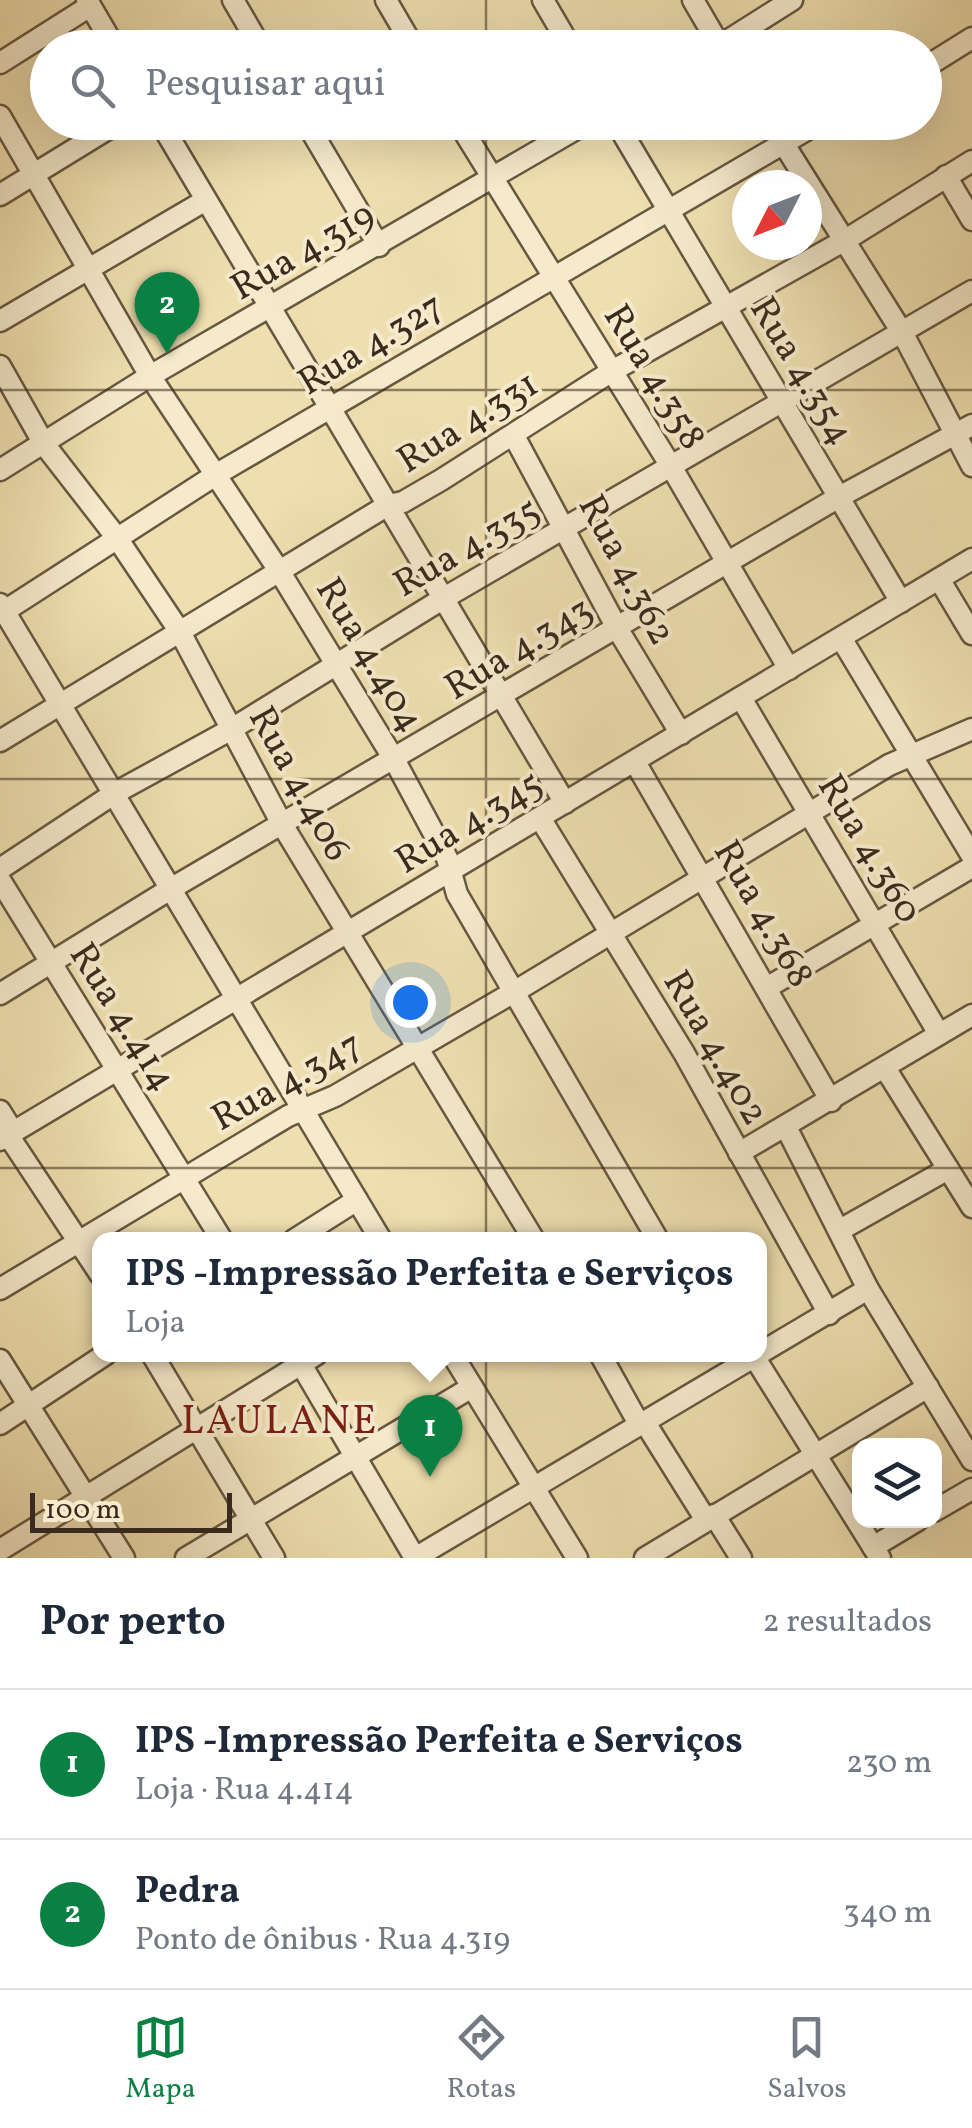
<!DOCTYPE html>
<html lang="pt">
<head>
<meta charset="utf-8">
<style>
	:root { --surface:#fff; --page:#f6f6f7; --text:#1f2937; --muted:#747a83; --line:#e0e1e3; --accent:#0b8043 }
	body { margin:0; font-family:Vollkorn,serif; background:var(--page); color:var(--text) }
	.controls { position:absolute; right:30px; bottom:30px; display:grid; overflow:hidden; border-radius:20px; box-shadow:0 10px 40px #0002 }
	.controls button { width:90px; height:90px; display:grid; place-items:center; padding:0; border:0; border-bottom:2px solid var(--line); background:var(--surface); color:var(--text); font:50px sans-serif }
	.compass { position:absolute; left:732px; top:170px; width:90px; height:90px; border-radius:50%; background:var(--surface); box-shadow:0 10px 40px #0002; rotate:228deg }
	.scale { position:absolute; left:30px; bottom:25px; width:202px; box-sizing:border-box; padding-left:10px; border:5px solid #3a2b1d; border-top:0; font-size:28px; line-height:35px; white-space:nowrap; color:#3a2b1d; -webkit-text-stroke:8px #f5eacc; paint-order:stroke }
	.you { position:absolute; left:410px; top:1002px; width:35px; height:35px; margin:-25px; border:8px solid #fff; border-radius:50%; background:#1a73e8; box-shadow:0 0 0 15px #1a73e833 }
	.badge { display:grid; place-items:center; width:65px; height:65px; border-radius:50%; background:var(--accent); color:#fff; font-size:32px; font-weight:700 }
	.pin { position:absolute; translate:-50% -82px; filter:drop-shadow(0 2px 5px #0008) }
	.pin::after { content:''; position:absolute; top:52px; width:35px; height:30px; background:inherit; clip-path:polygon(0 0,100% 0,50% 100%) }
	.popup { position:absolute; left:92px; top:1232px; width:675px; height:130px; box-sizing:border-box; display:grid; place-content:center; border-radius:20px; background:var(--surface); filter:drop-shadow(0 2px 8px #0005); font-size:32px; white-space:nowrap; color:var(--muted) }
	.popup b { font-size:38px; color:var(--text) }
	.popup::after { content:''; position:absolute; left:50%; top:100%; margin-left:-20px; border:20px solid transparent; border-top-color:var(--surface) }
	.list { margin:0; padding:0; list-style:none }
	h2 { display:flex; justify-content:space-between; align-items:center; height:130px; margin:0; padding:0 40px; font-size:42px }
	h2 small { font-size:32px; font-weight:400; color:var(--muted) }
	.list li { display:grid; grid-template-columns:65px 1fr auto; gap:30px; align-items:center; box-sizing:border-box; height:150px; padding:0 40px; border-top:2px solid var(--line) }
	.list b { display:block; font-size:38px; white-space:nowrap }
	.list p { margin:0; font-size:32px; white-space:nowrap; color:var(--muted) }
	.list em { font-size:32px; font-style:normal; color:var(--muted) }
	.icon { flex:none; width:55px; height:55px; fill:none; stroke:currentColor; stroke-width:2; stroke-linecap:round; stroke-linejoin:round }
	.map { position:relative; flex:none; width:972px; height:1558px; overflow:hidden }
	.search { position:absolute; background:var(--surface); box-shadow:0 10px 40px #0002; left:30px; right:30px; top:30px; height:110px; display:flex; align-items:center; gap:25px; box-sizing:border-box; padding:0 35px; border-radius:55px; color:var(--muted); font-size:38px }
	.sheet { height:430px; background:var(--surface) }
	nav { display:flex; justify-content:space-around; align-items:center; box-sizing:border-box; height:140px; border-top:2px solid var(--line); background:var(--surface); font-size:28px; color:var(--muted) }
	nav a { display:grid; justify-items:center; gap:5px }
	nav .on { color:var(--accent) }
	.map>svg:first-child { display:block }
</style>
</head>
<body>
<div class="map">
<svg width="972" height="1558" viewBox="0 0 972 1558">
	<rect width="100%" height="100%" fill="#efdfb0"/>
	<filter id="stains"><feTurbulence type="fractalNoise" baseFrequency=".002" numOctaves="4"/><feColorMatrix values="0 0 0 0 .2 0 0 0 0 .09 0 0 0 0 .02 0 0 0 .5 -.17"/></filter>
	<radialGradient id="worn" r=".72"><stop offset=".6" stop-color="#630" stop-opacity="0"/><stop offset="1" stop-color="#630" stop-opacity=".3"/></radialGradient>
	<g fill="none" stroke-linecap="round" stroke-linejoin="round">
		<g stroke="#675842" stroke-width="25">
			<g id="minor">
				<polyline points="87,0 115,48"/>
				<polyline points="233,0 261,48"/>
				<polyline points="386,0 414,48"/>
				<polyline points="543,0 571,48"/>
				<polyline points="693,0 721,48"/>
				<polyline points="716,48 792,0"/>
				<polyline points="0,63 90,6"/>
				<polyline points="924,68 972,38"/>
				<polyline points="0,116 150,376 278,569 395,761 447,858 457,894 658,1240"/>
				<polyline points="160,122 565,803"/>
				<polyline points="306,122 379,246"/>
				<polyline points="458,122 672,468 789,669"/>
				<polyline points="616,122 901,602"/>
				<polyline points="770,122 903,334 972,466"/>
				<polyline points="946,176 972,220"/>
				<polyline points="0,195 119,122"/>
				<polyline points="0,321 206,200"/>
				<polyline points="0,366 44,444 117,538 180,632 283,826 534,1240"/>
				<polyline points="514,436 617,628 681,734"/>
				<polyline points="0,470 150,376 588,122"/>
				<polyline points="939,579 972,634"/>
				<polyline points="0,604 381,1240"/>
				<polyline points="0,614 217,474 820,122"/>
				<polyline points="841,638 972,856"/>
				<polyline points="741,698 939,1034"/>
				<polyline points="0,741 388,505 403,502 441,480 612,371 847,239 972,161"/>
				<polyline points="635,762 831,1101"/>
				<polyline points="540,818 684,1053 829,1314"/>
				<polyline points="0,869 115,793 230,730 444,598 972,291"/>
				<polyline points="0,880 222,1240"/>
				<polyline points="768,987 972,867"/>
				<polyline points="0,994 172,888 839,497 972,425"/>
				<polyline points="885,1068 972,1207"/>
				<polyline points="0,1111 13,1132"/>
				<polyline points="786,1127 868,1289 972,1460"/>
				<polyline points="8,1135 100,1274"/>
				<polyline points="0,1140 972,559"/>
				<polyline points="739,1153 972,1015"/>
				<polyline points="840,1230 948,1169"/>
				<polyline points="294,1240 357,1200"/>
				<polyline points="0,1289 288,1116 335,1096 514,992 889,765 972,729"/>
				<polyline points="152,1354 274,1558"/>
				<polyline points="295,1354 415,1558"/>
				<polyline points="452,1354 577,1558"/>
				<polyline points="600,1354 639,1424"/>
				<polyline points="755,1358 880,1558"/>
				<polyline points="0,1360 124,1558"/>
				<polyline points="644,1421 706,1520"/>
				<polyline points="0,1424 106,1354"/>
				<polyline points="934,1511 972,1489"/>
				<polyline points="714,1515 741,1558"/>
				<polyline points="873,1547 918,1520"/>
				<polyline points="0,1550 317,1354"/>
				<polyline points="186,1558 472,1387"/>
				<polyline points="415,1558 868,1289"/>
				<polyline points="645,1558 928,1387"/>
			</g>
		</g>
		<use href="#minor" stroke="#f5eacc" stroke-width="20"/>
	</g>
	<path fill="none" stroke="#3a2b1d" stroke-width="2.5" stroke-opacity="0.55" d="M486,0V48M486,122V1558M0,390H972M0,779H972M0,1168H972"/>
	<g text-anchor="middle" stroke-width="8" stroke-linejoin="round" paint-order="stroke">
		<g font-size="38" fill="#3a2b1d" stroke="#f5eacc">
			<text transform="translate(302 250) rotate(-30)" y="13">Rua 4.319</text>
			<text transform="translate(370 343) rotate(-31)" y="13">Rua 4.327</text>
			<text transform="translate(803 370) rotate(59)" y="13">Rua 4.354</text>
			<text transform="translate(656 376) rotate(59)" y="13">Rua 4.358</text>
			<text transform="translate(467 421) rotate(-32)" y="13">Rua 4.331</text>
			<text transform="translate(466 546) rotate(-30)" y="13">Rua 4.335</text>
			<text transform="translate(628 569) rotate(62)" y="13">Rua 4.362</text>
			<text transform="translate(518 647) rotate(-31)" y="13">Rua 4.343</text>
			<text transform="translate(371 654) rotate(59)" y="13">Rua 4.404</text>
			<text transform="translate(301 783) rotate(61)" y="13">Rua 4.406</text>
			<text transform="translate(468 821) rotate(-31)" y="13">Rua 4.345</text>
			<text transform="translate(871 848) rotate(59)" y="13">Rua 4.360</text>
			<text transform="translate(765 913) rotate(60)" y="13">Rua 4.368</text>
			<text transform="translate(124 1016) rotate(58)" y="13">Rua 4.414</text>
			<text transform="translate(717 1047) rotate(60)" y="13">Rua 4.402</text>
			<text transform="translate(286 1080) rotate(-29)" y="13">Rua 4.347</text>
		</g>
		<g font-size="40" letter-spacing="2.5" fill="#7a1f14" stroke="#f5eacc">
			<text x="280" y="1433">LAULANE</text>
		</g>
	</g>
	<rect width="100%" height="100%" filter="url(#stains)"/>
	<rect width="100%" height="100%" fill="url(#worn)"/>
</svg>
<div class="controls">
<button><svg class="icon" aria-label="layers" viewBox="0 0 24 24"><path d="M12 4l9 5-9 5-9-5zM3 14l9 5 9-5"/></svg></button>
</div>
<svg class="compass" viewBox="-18 -18 36 36"><path d="M0-13l5 13h-10z" fill="#e53935"/><path d="M0 13l5-13h-10z" fill="#747a83"/></svg>
<div class="scale">100 m</div>
<div class="you"></div>
<div class="pin badge" style="left:430px;top:1477px">1</div>
<div class="popup"><b>IPS -Impressão Perfeita e Serviços</b>Loja</div>
<div class="pin badge" style="left:167px;top:354px">2</div>
<div class="search"><svg class="icon" aria-label="search" viewBox="0 0 24 24"><circle cx="10" cy="10" r="6"/><path d="M15 15l6 6"/></svg>Pesquisar aqui</div>
</div>
<section class="sheet">
<h2>Por perto<small>2 resultados</small></h2>
<ul class="list">
<li><span class="badge">1</span><div><b>IPS -Impressão Perfeita e Serviços</b><p>Loja · Rua 4.414</p></div><em>230 m</em></li>
<li><span class="badge">2</span><div><b>Pedra</b><p>Ponto de ônibus · Rua 4.319</p></div><em>340 m</em></li>
</ul>
</section>
<nav>
<a class="on"><svg class="icon" aria-label="map" viewBox="0 0 24 24"><path d="M3 6l6-2 6 2 6-2v14l-6 2-6-2-6 2zM9 4v14M15 6v14"/></svg>Mapa</a>
<a><svg class="icon" aria-label="directions" viewBox="0 0 24 24"><path d="M12 3l9 9-9 9-9-9zM9 14v-3h6M13 9l2 2-2 2"/></svg>Rotas</a>
<a><svg class="icon" aria-label="saved" viewBox="0 0 24 24"><path d="M7 4h10v16l-5-4-5 4z"/></svg>Salvos</a>
</nav>
</body>
</html>
